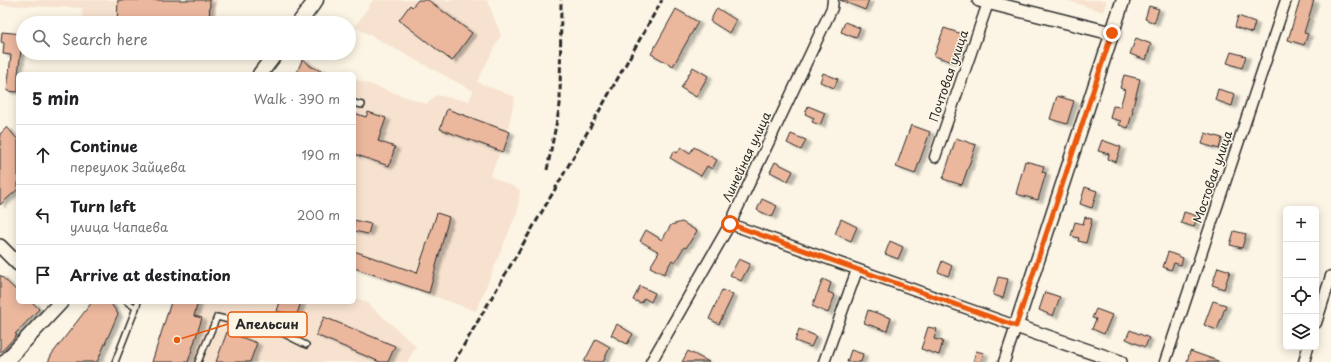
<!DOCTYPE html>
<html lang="en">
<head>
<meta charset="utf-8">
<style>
	:root { --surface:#fff; --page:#f2f2f2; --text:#202124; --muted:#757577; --line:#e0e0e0 }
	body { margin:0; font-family:"Playpen Sans",sans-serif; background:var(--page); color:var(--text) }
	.controls { position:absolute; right:12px; bottom:12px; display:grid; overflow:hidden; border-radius:6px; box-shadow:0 2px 10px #0003 }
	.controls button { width:36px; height:36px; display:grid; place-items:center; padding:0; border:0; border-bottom:1px solid var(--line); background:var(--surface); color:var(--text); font:20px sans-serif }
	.stop { position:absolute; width:12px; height:12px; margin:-9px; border:3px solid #ea580c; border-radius:50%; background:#fff }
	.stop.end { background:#ea580c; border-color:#fff; box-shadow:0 1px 4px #0008 }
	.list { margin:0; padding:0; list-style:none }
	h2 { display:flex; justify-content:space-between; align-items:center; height:52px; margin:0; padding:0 16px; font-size:17px }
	h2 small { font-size:13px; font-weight:400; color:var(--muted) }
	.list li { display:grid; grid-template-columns:26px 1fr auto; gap:12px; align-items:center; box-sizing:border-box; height:60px; padding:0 16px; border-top:1px solid var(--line) }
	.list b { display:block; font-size:15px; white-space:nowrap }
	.list p { margin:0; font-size:13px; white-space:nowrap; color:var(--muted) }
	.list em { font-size:13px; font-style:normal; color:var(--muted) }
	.icon { flex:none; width:22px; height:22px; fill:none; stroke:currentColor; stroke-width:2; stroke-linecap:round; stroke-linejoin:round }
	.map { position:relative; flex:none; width:1331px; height:362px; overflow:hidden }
	.search { position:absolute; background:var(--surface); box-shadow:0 2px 10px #0003; left:16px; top:16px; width:340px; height:44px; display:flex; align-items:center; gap:10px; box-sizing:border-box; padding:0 14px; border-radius:22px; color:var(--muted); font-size:15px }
	.panel { position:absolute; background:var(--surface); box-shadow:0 2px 10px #0003; left:16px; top:72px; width:340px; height:232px; border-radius:6px }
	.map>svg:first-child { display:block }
</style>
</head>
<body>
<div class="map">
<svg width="1331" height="362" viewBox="0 0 1331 362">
	<defs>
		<filter id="shadow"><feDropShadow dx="4.5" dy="2.5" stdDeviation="1" flood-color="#0004"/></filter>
	</defs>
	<rect width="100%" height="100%" fill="#fcf5e5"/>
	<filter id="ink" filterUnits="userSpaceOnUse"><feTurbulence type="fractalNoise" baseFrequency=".025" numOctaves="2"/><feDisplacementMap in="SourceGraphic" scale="8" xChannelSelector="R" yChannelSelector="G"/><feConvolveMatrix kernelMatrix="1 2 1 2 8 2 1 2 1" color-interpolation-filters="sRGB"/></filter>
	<g filter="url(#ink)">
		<g fill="#f7e2cf">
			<polygon points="0,0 217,0 215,23 83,23 82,8 0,5"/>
			<polygon points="373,0 487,0 501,35 477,82 515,97 506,138 490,176 520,190 518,210 476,311 354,268 354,79 427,104 436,95 469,101 474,89 473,91 355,27"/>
			<polygon points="1066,0 1107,0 1103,12"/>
			<polygon points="303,58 308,63 340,74 296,74"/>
			<polygon points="354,297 366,302 416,346 407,362 152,362 171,302 354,302"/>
		</g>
		<g fill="#ebb79d" stroke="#2b2b2b" filter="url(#shadow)">
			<polygon points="118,0 210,0 209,23 117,23"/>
			<polygon points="418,0 428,0 472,33 452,61 399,20 410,5 412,7"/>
			<polygon points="840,0 869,0 865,10"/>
			<polygon points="1300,0 1314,0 1304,33 1308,34 1304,45 1288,40"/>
			<polygon points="1149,6 1159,9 1154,23 1145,19"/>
			<polygon points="717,8 736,20 729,33 710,21"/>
			<polygon points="676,9 698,22 673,66 651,54"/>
			<polygon points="1238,16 1255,22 1252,33 1235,27"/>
			<polygon points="845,22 860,28 856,38 841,32"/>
			<polygon points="944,28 962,34 953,62 934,56"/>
			<polygon points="2,32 23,34 18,74 18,92 7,91 11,55 3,54 4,43 1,42"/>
			<polygon points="1136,38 1151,44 1146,60 1130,54"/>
			<polygon points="1231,52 1246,56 1242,68 1227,63"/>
			<polygon points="303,58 310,66 328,74 296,74"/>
			<polygon points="693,67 708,76 696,97 681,88"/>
			<polygon points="823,73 838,79 834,88 820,82"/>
			<polygon points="1124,75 1140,79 1132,111 1133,111 1128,128 1119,125 1121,121 1110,118 1113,106 1120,107 1125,90 1120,88"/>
			<polygon points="1218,89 1235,94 1232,106 1215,100"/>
			<polygon points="1057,96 1074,101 1067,124 1050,119"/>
			<polygon points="808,106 825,113 820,125 812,122 814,118 805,114"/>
			<polygon points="447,109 510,132 503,152 440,129"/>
			<polygon points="368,112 386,118 378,141 395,147 389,166 354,154 354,113 366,117"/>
			<polygon points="911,125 930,132 915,174 896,167"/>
			<polygon points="7,127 18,140 18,189 0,205 0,134"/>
			<polygon points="1205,133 1222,138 1219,149 1202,144"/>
			<polygon points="791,134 806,140 801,150 787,143"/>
			<polygon points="956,138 976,145 962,185 943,179"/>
			<polygon points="1102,140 1121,147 1116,162 1108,159 1109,154 1098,151"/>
			<polygon points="681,147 690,153 694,147 717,160 712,169 707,166 701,176 670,158 674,151 677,153"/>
			<polygon points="1025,161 1044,166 1042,172 1046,173 1038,200 1016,194"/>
			<polygon points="775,162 793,171 788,181 770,172"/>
			<polygon points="1085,187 1097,191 1092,208 1080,204"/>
			<polygon points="762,199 777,206 772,217 757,210"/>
			<polygon points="1184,212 1197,216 1194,227 1181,223"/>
			<polygon points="437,213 449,217 429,293 354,268 354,251 417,273"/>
			<polygon points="1085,217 1092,219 1086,243 1078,241 1079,238 1071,236 1075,222 1083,224"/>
			<polygon points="841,219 857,227 851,241 835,234"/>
			<polygon points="354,220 371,224 368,234 354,231"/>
			<polygon points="682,222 697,231 686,248 684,247 675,262 672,260 664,274 650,267 659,252 640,241 646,230 662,240 671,225"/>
			<polygon points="1234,231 1246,234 1242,248 1230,245"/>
			<polygon points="890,241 903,247 898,259 885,254"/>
			<polygon points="1168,252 1183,258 1181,265 1174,263 1171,270 1163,267"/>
			<polygon points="739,259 750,264 741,281 730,275"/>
			<polygon points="942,261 952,266 948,276 938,272"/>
			<polygon points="1218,267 1230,271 1224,289 1212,285"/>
			<polygon points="0,275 18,292 18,302 32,302 39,309 15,334 17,335 0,353"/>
			<polygon points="998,277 1008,279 1003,298 993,295"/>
			<polygon points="823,279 831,283 828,292 835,295 828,313 812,306"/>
			<polygon points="640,286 655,293 651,302 644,298 641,303 633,300"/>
			<polygon points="722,290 733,295 719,324 709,319"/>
			<polygon points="1045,292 1060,297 1053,316 1039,310"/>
			<polygon points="1213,301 1226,305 1217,330 1204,325"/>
			<polygon points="92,302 110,302 118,314 97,362 48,362 52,354"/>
			<polygon points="171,302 198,302 194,316 202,318 188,362 152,362"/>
			<polygon points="280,302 301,302 296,317 277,311"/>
			<polygon points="1096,309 1112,315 1104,334 1092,329 1096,319 1092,318"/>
			<polygon points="868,310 891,318 887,331 864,323"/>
			<polygon points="324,317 395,346 388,362 380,362 316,335"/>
			<polygon points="617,324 633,334 627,344 611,335"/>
			<polygon points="928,327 937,329 934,339 943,341 939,355 921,349"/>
			<polygon points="799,329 816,336 811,347 795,341"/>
			<polygon points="1130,330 1149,338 1145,347 1126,339"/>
			<polygon points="227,332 257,343 250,362 216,362"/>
			<polygon points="596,339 610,347 603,362 584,362"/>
			<polygon points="851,350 863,354 861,362 847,362"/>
			<polygon points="688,351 709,362 682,362"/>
			<polygon points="976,351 984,353 981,362 973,362"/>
			<polygon points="1190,351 1218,361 1218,362 1187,362"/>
		</g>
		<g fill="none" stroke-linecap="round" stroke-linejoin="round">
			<g stroke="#2b2b2b" stroke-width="8">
				<g id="service">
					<polyline points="354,103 362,105"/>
					<polyline points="127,302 136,308 138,302"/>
					<polyline points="115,362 136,308"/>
					<polyline points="198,362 217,317 282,333 306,345"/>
				</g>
			</g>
			<g stroke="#2b2b2b" stroke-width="13">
				<g id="minor">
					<polyline points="935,157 988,3"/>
					<polyline points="730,224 1016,326 1004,362"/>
					<polyline points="1316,323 1331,276"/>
					<polyline points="651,362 730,224 832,8 833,0"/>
					<polyline points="824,362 857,270"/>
					<polyline points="1165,362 1286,0"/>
					<polyline points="1304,362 1308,347"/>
				</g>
			</g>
			<g stroke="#2b2b2b" stroke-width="16">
				<g id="tertiary">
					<polyline points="979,0 1111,33"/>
					<polyline points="0,246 18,264"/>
					<polyline points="1120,362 1016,326 1123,0"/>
				</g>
			</g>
			<g stroke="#2b2b2b" stroke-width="17">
				<g id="secondary">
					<polyline points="299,23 316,0"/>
					<polyline points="260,74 276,53"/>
					<polyline points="5,362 61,302"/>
				</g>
			</g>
			<use href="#service" stroke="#fcf5e5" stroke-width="5"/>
			<use href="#minor" stroke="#fcf5e5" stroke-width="10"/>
			<use href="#tertiary" stroke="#fcf5e5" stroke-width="13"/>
			<use href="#secondary" stroke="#fcf5e5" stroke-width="14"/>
			<g stroke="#2b2b2b" stroke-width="3" stroke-dasharray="6 3" stroke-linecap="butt">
				<polyline points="547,170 560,105 561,0"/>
				<polyline points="454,362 554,191 662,0"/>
			</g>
		</g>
	</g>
	<g fill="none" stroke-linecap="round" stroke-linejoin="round" filter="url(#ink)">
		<polyline stroke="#ea580c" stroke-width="5" points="730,224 1016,326 1112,33"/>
	</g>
	<g text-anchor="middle" stroke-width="3" stroke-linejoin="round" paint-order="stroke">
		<g font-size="12" fill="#2b2b2b" stroke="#fcf5e5">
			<text transform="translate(949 76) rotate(-71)" y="4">Почтовая улица</text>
			<text transform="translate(747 157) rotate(-65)" y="4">Линейная улица</text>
			<text transform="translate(1213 177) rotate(-71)" y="4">Мостовая улица</text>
		</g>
	</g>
	<path fill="none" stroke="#e8590c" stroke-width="1.5" d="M177 340L228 324"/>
	<circle fill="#e8590c" stroke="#fcf5e5" stroke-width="1.5" cx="177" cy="340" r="4"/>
	<rect fill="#fcf5e5" stroke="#e8590c" stroke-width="1.5" x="228" y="312" width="79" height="25" rx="4"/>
	<g font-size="13" text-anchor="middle" font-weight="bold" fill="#2b2b2b">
		<text x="267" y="329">Апельсин</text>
	</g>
</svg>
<div class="controls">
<button>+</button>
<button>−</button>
<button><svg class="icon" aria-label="locate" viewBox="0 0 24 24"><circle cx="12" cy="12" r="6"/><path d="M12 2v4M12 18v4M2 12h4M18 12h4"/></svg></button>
<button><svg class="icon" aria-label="layers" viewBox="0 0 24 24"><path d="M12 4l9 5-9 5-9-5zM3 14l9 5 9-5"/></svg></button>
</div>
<div class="stop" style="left:730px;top:224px"></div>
<div class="stop end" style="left:1112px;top:33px"></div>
<div class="search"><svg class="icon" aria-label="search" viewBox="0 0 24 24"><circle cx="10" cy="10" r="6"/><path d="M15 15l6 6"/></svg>Search here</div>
<section class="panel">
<h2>5 min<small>Walk · 390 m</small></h2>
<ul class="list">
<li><svg class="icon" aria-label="ahead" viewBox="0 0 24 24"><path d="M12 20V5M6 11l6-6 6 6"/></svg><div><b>Continue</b><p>переулок Зайцева</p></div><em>190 m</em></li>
<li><svg class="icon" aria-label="left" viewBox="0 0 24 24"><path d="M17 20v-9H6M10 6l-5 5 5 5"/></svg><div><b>Turn left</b><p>улица Чапаева</p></div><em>200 m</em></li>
<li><svg class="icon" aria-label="arrive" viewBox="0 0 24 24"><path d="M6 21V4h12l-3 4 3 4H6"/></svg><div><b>Arrive at destination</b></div></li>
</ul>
</section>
</div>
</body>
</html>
